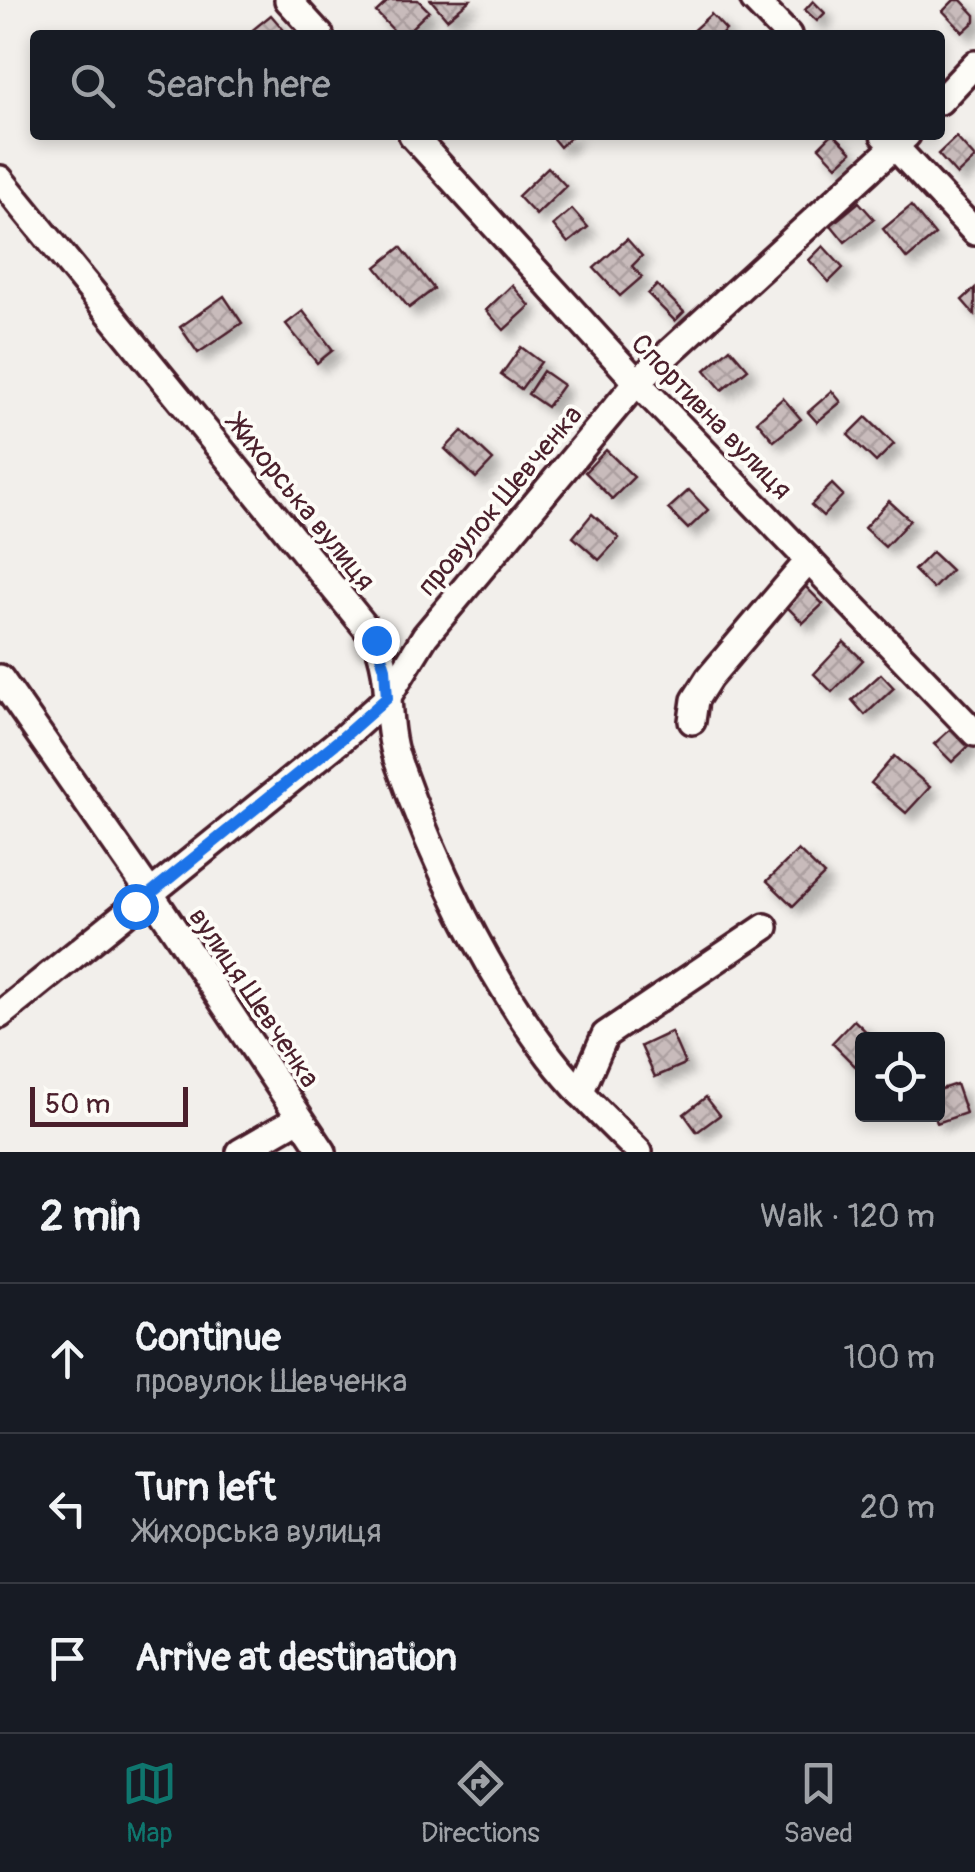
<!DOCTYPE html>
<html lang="en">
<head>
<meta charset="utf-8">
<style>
	:root { --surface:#171b24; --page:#20242c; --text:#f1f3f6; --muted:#9ea1a6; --line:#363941; --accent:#0f766e }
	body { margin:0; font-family:Pangolin,sans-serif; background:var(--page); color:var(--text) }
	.controls { position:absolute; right:30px; bottom:30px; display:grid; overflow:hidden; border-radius:10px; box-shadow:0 5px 15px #0003 }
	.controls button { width:90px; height:90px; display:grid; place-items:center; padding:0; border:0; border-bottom:2px solid var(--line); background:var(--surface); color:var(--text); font:50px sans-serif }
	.scale { position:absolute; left:30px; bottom:25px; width:158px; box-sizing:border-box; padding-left:10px; border:5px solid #4a1f2b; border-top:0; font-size:28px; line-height:35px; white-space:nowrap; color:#4a1f2b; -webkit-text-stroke:8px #fdfcf7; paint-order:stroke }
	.stop { position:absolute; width:30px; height:30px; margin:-22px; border:8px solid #1a73e8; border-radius:50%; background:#fff }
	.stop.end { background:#1a73e8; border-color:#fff; box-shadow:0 2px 10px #0008 }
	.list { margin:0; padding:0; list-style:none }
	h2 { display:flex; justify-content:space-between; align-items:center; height:130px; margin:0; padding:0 40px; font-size:42px }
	h2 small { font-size:32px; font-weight:400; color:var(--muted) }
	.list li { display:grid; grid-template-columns:65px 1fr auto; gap:30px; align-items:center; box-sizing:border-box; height:150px; padding:0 40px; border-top:2px solid var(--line) }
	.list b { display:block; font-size:38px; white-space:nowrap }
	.list p { margin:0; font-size:32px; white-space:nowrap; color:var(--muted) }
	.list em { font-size:32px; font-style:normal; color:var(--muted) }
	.icon { flex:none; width:55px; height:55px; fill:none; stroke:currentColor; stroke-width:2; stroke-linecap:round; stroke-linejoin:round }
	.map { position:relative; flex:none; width:975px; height:1152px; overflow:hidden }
	.search { position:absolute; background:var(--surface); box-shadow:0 5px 15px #0003; left:30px; right:30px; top:30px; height:110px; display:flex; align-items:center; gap:25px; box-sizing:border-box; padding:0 35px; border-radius:10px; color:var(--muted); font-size:38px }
	.sheet { height:580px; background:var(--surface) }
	nav { display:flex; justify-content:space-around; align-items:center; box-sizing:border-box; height:140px; border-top:2px solid var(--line); background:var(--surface); font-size:28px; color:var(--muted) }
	nav a { display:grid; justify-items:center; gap:5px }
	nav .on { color:var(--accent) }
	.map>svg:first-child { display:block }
</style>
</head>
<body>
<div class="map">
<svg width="975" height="1152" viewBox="0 0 975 1152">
	<defs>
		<pattern id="building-cross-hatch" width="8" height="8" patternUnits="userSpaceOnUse" patternTransform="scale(2.5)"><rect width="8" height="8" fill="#c8bbbb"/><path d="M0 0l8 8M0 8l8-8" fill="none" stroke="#ada0a1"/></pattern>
		<filter id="shadow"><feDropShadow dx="8" dy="8" stdDeviation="5" flood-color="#0004"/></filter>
	</defs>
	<rect width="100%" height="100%" fill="#f2efeb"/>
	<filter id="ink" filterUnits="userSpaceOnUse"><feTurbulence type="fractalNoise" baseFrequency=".01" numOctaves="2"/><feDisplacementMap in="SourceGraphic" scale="20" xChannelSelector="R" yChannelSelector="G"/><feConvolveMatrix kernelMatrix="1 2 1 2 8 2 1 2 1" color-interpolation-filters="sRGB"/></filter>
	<g filter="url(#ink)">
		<g fill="url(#building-cross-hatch)" stroke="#4a1f2b" stroke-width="2.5" filter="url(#shadow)">
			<polygon points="389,0 418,0 429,11 404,35 398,35 376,12"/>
			<polygon points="431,0 470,0 447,19"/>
			<polygon points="954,0 961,0 975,15 975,21 963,32 943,11"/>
			<polygon points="813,1 825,13 817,21 805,10"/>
			<polygon points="711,14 726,30 721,35 688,35"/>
			<polygon points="271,15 288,35 253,35 250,32"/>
			<polygon points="550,135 573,135 560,147"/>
			<polygon points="831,135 835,135 852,152 837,166 819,147"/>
			<polygon points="956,137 975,158 957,175 938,154"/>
			<polygon points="548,167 566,186 536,215 518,196"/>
			<polygon points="859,202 874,219 845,242 831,225"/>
			<polygon points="911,206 935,235 907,259 883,229"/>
			<polygon points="572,209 588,227 568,243 553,225"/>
			<polygon points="627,239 642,256 632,266 642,277 620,296 594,268"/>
			<polygon points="823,246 843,268 829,282 809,260"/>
			<polygon points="401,247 434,289 409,308 376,267"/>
			<polygon points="512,285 530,306 504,330 486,310"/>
			<polygon points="657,285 684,312 675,321 648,294"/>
			<polygon points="975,288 975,315 962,300"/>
			<polygon points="224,296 242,323 198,353 180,327"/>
			<polygon points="303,311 333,350 317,363 286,324"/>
			<polygon points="521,347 541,362 521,389 501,375"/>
			<polygon points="730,348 748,369 722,390 705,370"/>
			<polygon points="543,371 563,385 547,407 528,394"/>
			<polygon points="832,391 841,402 817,422 808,412"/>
			<polygon points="783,398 801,419 774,441 757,421"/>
			<polygon points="866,417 894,444 876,462 848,435"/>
			<polygon points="462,431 493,460 476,478 445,449"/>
			<polygon points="606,450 634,477 612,499 585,472"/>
			<polygon points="832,484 843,495 823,516 811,505"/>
			<polygon points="689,490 708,510 688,529 668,509"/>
			<polygon points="889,501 910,520 885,547 864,528"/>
			<polygon points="592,514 619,538 599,560 573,537"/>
			<polygon points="932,552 951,570 933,589 914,570"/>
			<polygon points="804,585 823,604 803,623 784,604"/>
			<polygon points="844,642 863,660 832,692 814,674"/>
			<polygon points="881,674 894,688 865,715 852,700"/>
			<polygon points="954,726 971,744 952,762 934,744"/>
			<polygon points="894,756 930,787 906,813 871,783"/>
			<polygon points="798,850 824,875 793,906 767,881"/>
			<polygon points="854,1020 875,1040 862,1040 862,1059 855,1066 832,1043"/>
			<polygon points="671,1032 685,1064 655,1077 641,1046"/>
			<polygon points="956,1084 966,1113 937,1123 934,1114 938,1114 938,1090"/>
			<polygon points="706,1097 720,1115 697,1132 684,1114"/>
		</g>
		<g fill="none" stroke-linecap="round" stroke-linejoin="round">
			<g stroke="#4a1f2b" stroke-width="32">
				<g id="minor">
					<polyline points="288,0 320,35"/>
					<polyline points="754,0 788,35"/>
					<polyline points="940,101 975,64"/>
					<polyline points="412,135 637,382 975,733"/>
					<polyline points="884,135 975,232"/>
					<path d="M0,179L376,640C393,677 384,720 397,759C433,861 485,971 550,1057C577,1092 608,1121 639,1152"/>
					<polyline points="0,678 150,893 323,1152"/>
					<polyline points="692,721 695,700 709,678 809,560"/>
					<polyline points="0,1015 343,738 387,698 425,636 637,382 907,135"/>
					<polyline points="580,1093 605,1035 765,927"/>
					<polyline points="240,1152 299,1118"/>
				</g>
			</g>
			<use href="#minor" stroke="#fdfcf7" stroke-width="25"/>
		</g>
	</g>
	<g fill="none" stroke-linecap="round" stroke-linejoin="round" filter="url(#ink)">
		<polyline stroke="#1a73e8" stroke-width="12" points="135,906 342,738 387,698 385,668 376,640"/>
	</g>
	<g text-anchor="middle" stroke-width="8" stroke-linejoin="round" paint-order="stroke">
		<g font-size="28" fill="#4a1f2b" stroke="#fdfcf7">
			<text transform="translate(712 416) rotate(46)" y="10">Спортивна вулиця</text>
			<text transform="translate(499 500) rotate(-50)" y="10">провулок Шевченка</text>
			<text transform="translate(302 502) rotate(51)" y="10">Жихорська вулиця</text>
			<text transform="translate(255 997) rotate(56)" y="10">вулиця Шевченка</text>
		</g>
	</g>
</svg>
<div class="controls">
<button><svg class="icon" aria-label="locate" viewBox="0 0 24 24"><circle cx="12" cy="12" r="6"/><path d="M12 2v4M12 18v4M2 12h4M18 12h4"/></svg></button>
</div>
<div class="scale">50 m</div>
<div class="stop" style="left:135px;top:906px"></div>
<div class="stop end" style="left:376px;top:640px"></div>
<div class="search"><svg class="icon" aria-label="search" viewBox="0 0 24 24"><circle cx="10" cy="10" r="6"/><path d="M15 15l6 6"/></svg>Search here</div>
</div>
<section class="sheet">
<h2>2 min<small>Walk · 120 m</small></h2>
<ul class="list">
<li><svg class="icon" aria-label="ahead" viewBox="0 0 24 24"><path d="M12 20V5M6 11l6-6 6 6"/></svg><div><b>Continue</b><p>провулок Шевченка</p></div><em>100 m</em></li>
<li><svg class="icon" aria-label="left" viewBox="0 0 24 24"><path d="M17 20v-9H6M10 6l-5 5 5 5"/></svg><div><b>Turn left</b><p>Жихорська вулиця</p></div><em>20 m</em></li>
<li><svg class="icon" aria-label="arrive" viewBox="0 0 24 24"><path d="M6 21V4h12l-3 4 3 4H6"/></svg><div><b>Arrive at destination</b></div></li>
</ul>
</section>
<nav>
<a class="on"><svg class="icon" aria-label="map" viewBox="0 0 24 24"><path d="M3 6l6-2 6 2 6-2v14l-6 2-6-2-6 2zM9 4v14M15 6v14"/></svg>Map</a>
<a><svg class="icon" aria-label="directions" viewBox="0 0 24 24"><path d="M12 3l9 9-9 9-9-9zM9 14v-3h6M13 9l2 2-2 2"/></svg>Directions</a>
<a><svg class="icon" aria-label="saved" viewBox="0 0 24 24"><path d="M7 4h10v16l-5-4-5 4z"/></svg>Saved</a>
</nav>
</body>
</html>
